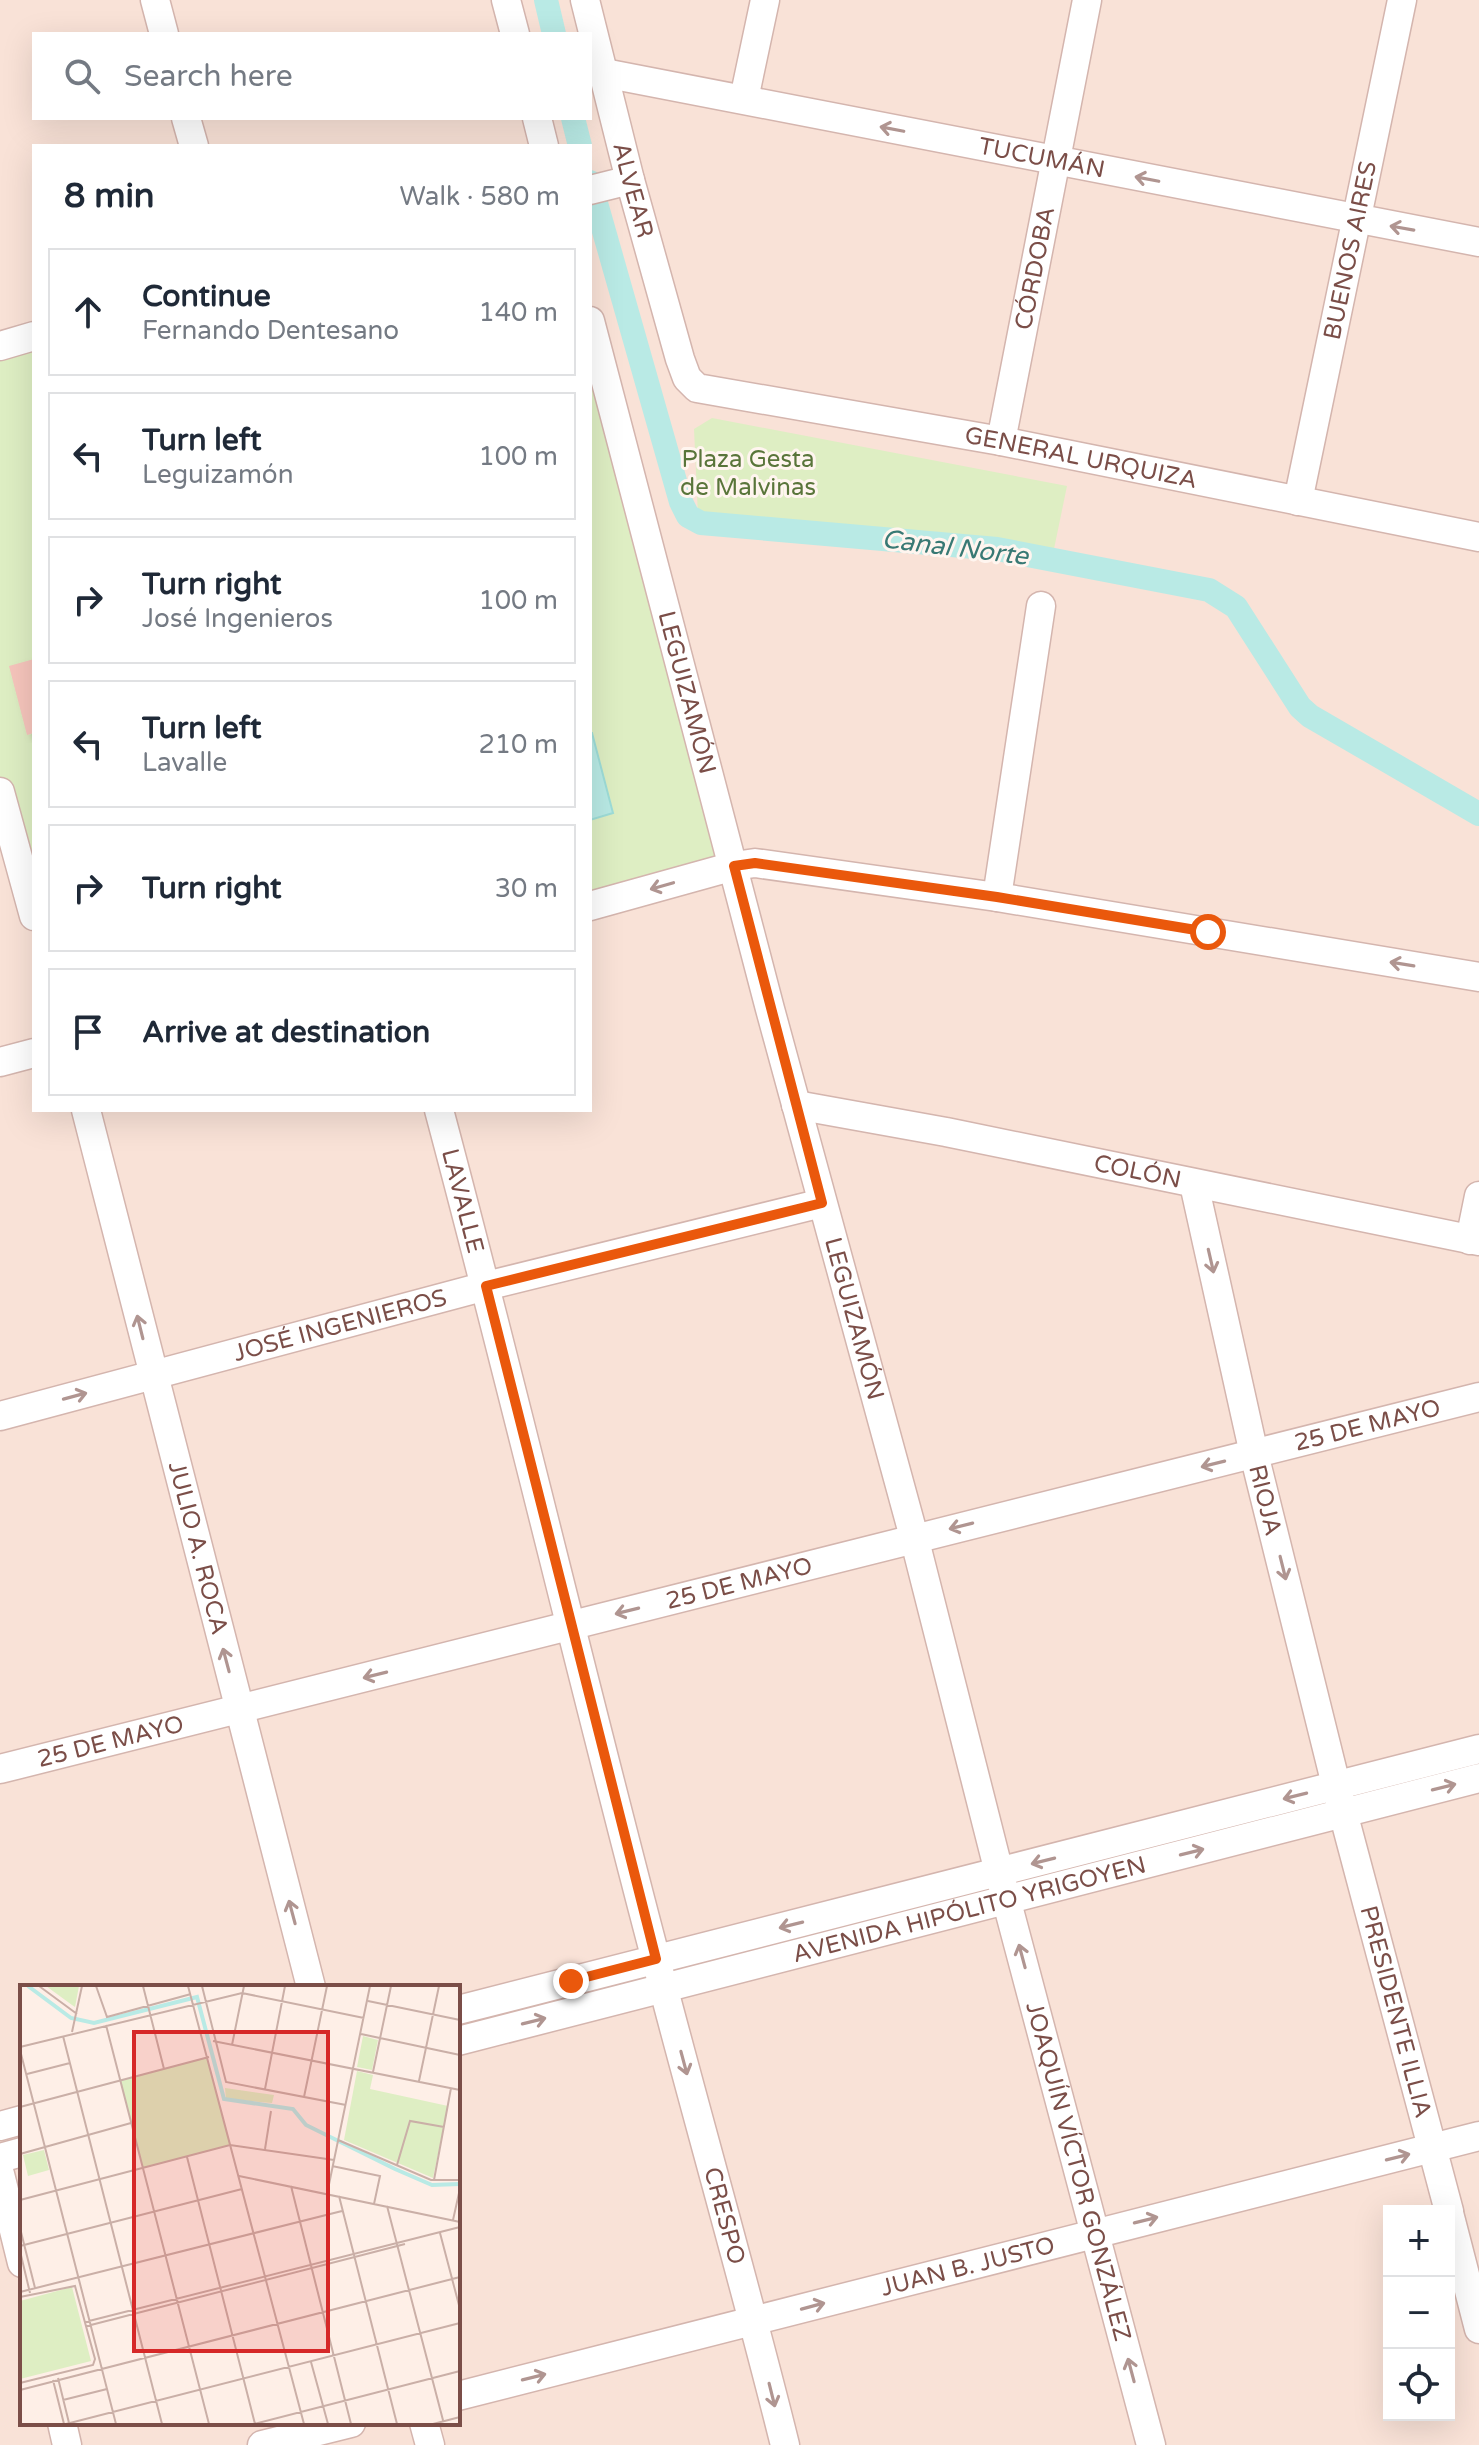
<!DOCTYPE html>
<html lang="en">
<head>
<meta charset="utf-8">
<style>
	:root { --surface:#fff; --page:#f6f6f7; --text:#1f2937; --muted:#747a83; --line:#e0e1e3 }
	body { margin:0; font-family:"Varela Round",sans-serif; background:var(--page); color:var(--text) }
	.controls { position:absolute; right:24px; bottom:24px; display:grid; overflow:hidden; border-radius:0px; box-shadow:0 8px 32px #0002 }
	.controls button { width:72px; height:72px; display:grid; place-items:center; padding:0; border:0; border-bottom:2px solid var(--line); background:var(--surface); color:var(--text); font:40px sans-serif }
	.stop { position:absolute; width:24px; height:24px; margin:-18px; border:6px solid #ea580c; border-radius:50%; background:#fff }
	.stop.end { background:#ea580c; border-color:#fff; box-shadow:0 2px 8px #0008 }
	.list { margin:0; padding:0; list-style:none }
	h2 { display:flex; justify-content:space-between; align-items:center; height:104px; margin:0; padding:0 32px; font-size:34px }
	h2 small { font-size:26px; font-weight:400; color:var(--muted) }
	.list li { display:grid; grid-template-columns:52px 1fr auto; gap:24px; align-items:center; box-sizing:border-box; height:128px; margin:0 16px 16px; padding:0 16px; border:2px solid var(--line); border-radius:0px }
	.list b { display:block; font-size:30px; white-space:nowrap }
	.list p { margin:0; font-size:26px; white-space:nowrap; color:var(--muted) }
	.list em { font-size:26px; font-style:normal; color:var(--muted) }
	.icon { flex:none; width:44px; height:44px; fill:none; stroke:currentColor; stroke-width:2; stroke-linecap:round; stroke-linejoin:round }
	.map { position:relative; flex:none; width:1479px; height:2445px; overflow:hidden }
	.search { position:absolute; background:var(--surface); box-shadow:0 8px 32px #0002; left:32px; top:32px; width:560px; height:88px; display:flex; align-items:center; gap:20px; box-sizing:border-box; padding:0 28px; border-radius:0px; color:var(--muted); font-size:30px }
	.panel { position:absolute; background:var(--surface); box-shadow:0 8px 32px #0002; left:32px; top:144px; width:560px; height:968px; border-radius:0px }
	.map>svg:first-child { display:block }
</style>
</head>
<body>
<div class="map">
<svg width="1479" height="2445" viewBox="0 0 1479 2445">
	<defs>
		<filter id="shadow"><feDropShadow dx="8" dy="5" stdDeviation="4" flood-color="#0004"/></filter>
	</defs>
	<rect width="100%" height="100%" fill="#feefe7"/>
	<path fill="#f9e2d7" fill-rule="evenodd" d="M0,0H1479V2445H0ZM34,34H590V118H34ZM34,146H590V1110H34ZM22,1987H458V2423H22ZM1389,2211H1449V2415H1389Z"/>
	<g fill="#deeec3">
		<polygon points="590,321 734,866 590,906"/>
		<polygon points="34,336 34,916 0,792 0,346"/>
		<polygon points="712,418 1067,486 1054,549 698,516 694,429"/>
	</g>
	<polygon fill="#b9eae5" stroke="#9eddd8" stroke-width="2" points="590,733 592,733 613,813 590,820"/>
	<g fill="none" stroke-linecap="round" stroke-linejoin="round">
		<g stroke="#b9eae5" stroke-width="24">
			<polyline points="546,0 554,34"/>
			<polyline points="573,118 580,146"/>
			<polyline points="590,182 681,502 688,516 701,523 997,549 1209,590 1236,607 1300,707 1310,716 1479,814"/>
		</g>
	</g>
	<polygon fill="#f6c5bc" filter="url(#shadow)" points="34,659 34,733 27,735 9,666"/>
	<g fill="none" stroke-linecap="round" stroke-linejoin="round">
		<g stroke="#d4b5ae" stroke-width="31">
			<g id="minor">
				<polyline points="155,0 164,34"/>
				<polyline points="506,0 515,34"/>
				<path id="s1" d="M585,0L630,180L680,359L687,378L697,388L1001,441L1479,537"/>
				<path id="s2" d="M604,73L1479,242"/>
				<polyline points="744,99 765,0"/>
				<polyline points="186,118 194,146"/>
				<polyline points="537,118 544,146"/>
				<polyline points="590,190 630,180"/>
				<path id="s3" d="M590,321L770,1009L914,1537L999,1872L1151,2445"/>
				<polyline points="0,346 34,336"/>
				<path id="s4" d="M1001,441L1087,0"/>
				<path id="s5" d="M1298,501L1402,0"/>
				<polyline points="0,792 34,916"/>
				<polyline points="997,897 1041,606"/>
				<polyline points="590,906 734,866 755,863 997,897 1479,977"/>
				<polyline points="0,1062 34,1053"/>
				<path id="s6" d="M796,1105L946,1132L1479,1241"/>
				<path id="s7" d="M86,1110L311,1987"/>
				<path id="s8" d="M439,1110C517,1402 586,1697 664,1990C704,2142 747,2292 785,2445"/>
				<path id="s9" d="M1194,1184L1254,1454L1340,1801L1449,2211"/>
				<polyline points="1470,1240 1479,1196"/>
				<path id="s10" d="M0,1416L486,1286L822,1203"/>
				<path id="s11" d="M0,1769L1479,1397"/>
				<polyline points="458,2010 1479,1749"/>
				<path id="s12" d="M458,2041L1479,1778"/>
				<polyline points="0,2126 22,2120"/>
				<polyline points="0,2158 22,2152"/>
				<polyline points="0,2174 22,2263"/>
				<polyline points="1449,2213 1479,2329"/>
				<path id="s13" d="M458,2396L1479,2136"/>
				<polyline points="62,2423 67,2445"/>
				<polyline points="424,2423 430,2445"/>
				<polyline points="262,2445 351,2423"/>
			</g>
		</g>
		<use href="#minor" stroke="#fff" stroke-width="28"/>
	</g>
	<defs><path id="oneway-shaft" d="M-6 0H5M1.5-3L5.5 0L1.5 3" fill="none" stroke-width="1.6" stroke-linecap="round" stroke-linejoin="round" transform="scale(2)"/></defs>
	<g stroke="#b09591">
		<use href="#oneway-shaft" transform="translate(892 129) rotate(-169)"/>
		<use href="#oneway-shaft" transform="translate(1147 179) rotate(-169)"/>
		<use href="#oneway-shaft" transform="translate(1402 228) rotate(-170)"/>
		<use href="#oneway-shaft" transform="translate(662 886) rotate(164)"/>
		<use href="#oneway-shaft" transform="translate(1402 964) rotate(-171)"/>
		<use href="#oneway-shaft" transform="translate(1211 1261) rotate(77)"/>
		<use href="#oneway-shaft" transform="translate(140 1327) rotate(-104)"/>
		<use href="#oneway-shaft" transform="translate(75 1396) rotate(-15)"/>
		<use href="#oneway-shaft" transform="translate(1213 1464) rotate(166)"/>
		<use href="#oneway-shaft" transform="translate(961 1526) rotate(166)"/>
		<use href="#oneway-shaft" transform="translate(1283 1568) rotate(76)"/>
		<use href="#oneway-shaft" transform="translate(627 1611) rotate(166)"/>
		<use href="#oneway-shaft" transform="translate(226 1660) rotate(-105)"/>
		<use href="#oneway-shaft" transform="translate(375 1675) rotate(166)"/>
		<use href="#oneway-shaft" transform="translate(1444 1787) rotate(-14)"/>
		<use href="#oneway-shaft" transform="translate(1295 1796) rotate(166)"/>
		<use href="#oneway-shaft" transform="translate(1192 1852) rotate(-14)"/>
		<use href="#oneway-shaft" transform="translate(1043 1861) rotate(166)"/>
		<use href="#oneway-shaft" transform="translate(292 1912) rotate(-105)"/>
		<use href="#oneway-shaft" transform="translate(791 1925) rotate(166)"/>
		<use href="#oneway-shaft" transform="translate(1022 1956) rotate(-105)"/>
		<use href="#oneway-shaft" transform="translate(534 2021) rotate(-14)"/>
		<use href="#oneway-shaft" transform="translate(684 2063) rotate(75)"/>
		<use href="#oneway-shaft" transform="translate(1398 2157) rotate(-14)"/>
		<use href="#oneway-shaft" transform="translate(1146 2220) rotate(-14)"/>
		<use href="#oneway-shaft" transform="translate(813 2306) rotate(-15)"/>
		<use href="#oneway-shaft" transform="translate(1131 2370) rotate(-105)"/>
		<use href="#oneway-shaft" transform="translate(534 2377) rotate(-14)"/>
		<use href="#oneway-shaft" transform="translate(772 2395) rotate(76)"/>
	</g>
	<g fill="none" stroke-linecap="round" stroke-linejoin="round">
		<polyline stroke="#ea580c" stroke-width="10" points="571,1981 656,1959 486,1286 822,1203 734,866 755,863 997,897 1208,932"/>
	</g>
	<g text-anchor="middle" stroke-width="6" stroke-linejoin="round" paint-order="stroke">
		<g font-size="24" fill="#7b4e48" stroke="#fff5ef">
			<text dy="8" stroke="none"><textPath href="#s2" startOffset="446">TUCUMÁN</textPath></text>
			<text dy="8" stroke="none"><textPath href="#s1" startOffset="196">ALVEAR</textPath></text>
			<text dy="8" stroke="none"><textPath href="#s5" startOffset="256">BUENOS AIRES</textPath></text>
			<text dy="8" stroke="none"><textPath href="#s4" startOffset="176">CÓRDOBA</textPath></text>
			<text dy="8" stroke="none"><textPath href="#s1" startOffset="796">GENERAL URQUIZA</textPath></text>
			<text dy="8" stroke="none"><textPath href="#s3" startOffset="384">LEGUIZAMÓN</textPath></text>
			<text dy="8" stroke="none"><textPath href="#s6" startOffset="348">COLÓN</textPath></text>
			<text dy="8" stroke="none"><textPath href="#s8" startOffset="94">LAVALLE</textPath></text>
			<text dy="8" stroke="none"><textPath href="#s3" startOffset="1032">LEGUIZAMÓN</textPath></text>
			<text dy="8" stroke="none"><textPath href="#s10" startOffset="352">JOSÉ INGENIEROS</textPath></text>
			<text dy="8" stroke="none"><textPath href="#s11" startOffset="1410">25 DE MAYO</textPath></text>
			<text dy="8" stroke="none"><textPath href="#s9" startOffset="324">RIOJA</textPath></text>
			<text dy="8" stroke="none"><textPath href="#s7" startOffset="452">JULIO A. ROCA</textPath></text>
			<text dy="8" stroke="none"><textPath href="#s11" startOffset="762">25 DE MAYO</textPath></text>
			<text dy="8" stroke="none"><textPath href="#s11" startOffset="114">25 DE MAYO</textPath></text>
			<text dy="8" stroke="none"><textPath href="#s12" startOffset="528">AVENIDA HIPÓLITO YRIGOYEN</textPath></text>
			<text dy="8" stroke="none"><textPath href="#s9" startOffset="852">PRESIDENTE ILLIA</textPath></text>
			<text dy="8" stroke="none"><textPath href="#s3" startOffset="1914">JOAQUÍN VÍCTOR GONZÁLEZ</textPath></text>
			<text dy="8" stroke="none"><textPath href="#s8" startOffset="1142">CRESPO</textPath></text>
			<text dy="8" stroke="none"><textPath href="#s13" startOffset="526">JUAN B. JUSTO</textPath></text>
		</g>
		<g font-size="24" fill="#59753a" stroke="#fff5ef">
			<text x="748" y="467">Plaza Gesta<tspan x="748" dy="28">de Malvinas</tspan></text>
		</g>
		<g font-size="26" font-style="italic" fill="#387974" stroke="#fff5ef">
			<text transform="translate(955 547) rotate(7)" y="9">Canal Norte</text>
		</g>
	</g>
	<g transform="translate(20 1985)">
		<rect width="440" height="440" fill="#feefe7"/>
		<path d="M26,1H59L55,22L52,20ZM343,51L358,55L352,85L337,82ZM187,72L210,160L123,183L100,96ZM337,86L353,90L350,104L428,121L413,193L324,155ZM205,103L254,110L252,118L206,114ZM24,165L29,185L8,191L3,170ZM52,302L71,376L0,394V316Z" fill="#deeec3"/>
		<path fill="none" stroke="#b9eae5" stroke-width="4" d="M8,1L51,33L74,38L177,12L204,114L273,124L286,140L375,184L412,200L440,199"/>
		<path fill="none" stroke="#caafa7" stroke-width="2" d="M19,1L57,29M76,1L87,32L171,9M123,1L144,84M168,1L284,439M182,1L206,97L326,120M348,16L440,35M86,40L189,439M52,47L62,1M341,49L440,70M43,51L142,439M193,56L440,105M212,60L224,1M0,62L222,8L344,33M0,65L96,439M353,87L371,1M7,89L50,78M399,96L419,1M245,104L265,1M284,112L307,1M0,122L189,72M318,155L411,195H440M245,164L251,126M0,169L111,138M167,172L235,439M377,180L390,136L424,142M312,181L360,191L354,219M219,191L440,237M414,195L431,103M271,201L331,439M307,209L350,1M319,211L377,439M0,215L210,160L314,175M367,221L424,439M433,235L439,208M0,243L15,303M420,248L440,324M0,261L222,204M0,266L10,308M0,307L322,226M0,312L55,301L75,374L73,380L0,398M65,337L440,242M67,341L385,259M291,377L308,439M38,393L49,438M33,395L44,439M0,405L440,292M43,415L87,404M46,439L440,338M234,439L440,386M413,439L440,432"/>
		<path fill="#d62828" fill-opacity="0.15" stroke="#d62828" stroke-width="4" d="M114,47H308V366H114Z"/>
		<rect width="440" height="440" fill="none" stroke="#7b4e48" stroke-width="4"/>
	</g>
</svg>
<div class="controls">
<button>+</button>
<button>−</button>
<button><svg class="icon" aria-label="locate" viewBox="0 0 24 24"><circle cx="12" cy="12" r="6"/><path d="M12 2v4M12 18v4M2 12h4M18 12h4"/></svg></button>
</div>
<div class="stop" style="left:1208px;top:932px"></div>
<div class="stop end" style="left:571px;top:1981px"></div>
<div class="search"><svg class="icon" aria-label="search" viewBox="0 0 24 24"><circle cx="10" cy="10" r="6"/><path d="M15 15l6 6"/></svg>Search here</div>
<section class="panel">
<h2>8 min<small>Walk · 580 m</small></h2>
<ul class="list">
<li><svg class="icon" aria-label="ahead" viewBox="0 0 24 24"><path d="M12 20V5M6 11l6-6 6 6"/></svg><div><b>Continue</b><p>Fernando Dentesano</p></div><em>140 m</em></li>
<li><svg class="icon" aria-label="left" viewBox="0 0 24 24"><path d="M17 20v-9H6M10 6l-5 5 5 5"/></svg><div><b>Turn left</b><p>Leguizamón</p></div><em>100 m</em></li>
<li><svg class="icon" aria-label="right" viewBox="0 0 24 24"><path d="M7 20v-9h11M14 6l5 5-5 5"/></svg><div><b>Turn right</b><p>José Ingenieros</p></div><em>100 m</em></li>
<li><svg class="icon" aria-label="left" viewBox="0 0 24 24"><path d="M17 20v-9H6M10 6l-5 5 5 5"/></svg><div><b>Turn left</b><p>Lavalle</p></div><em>210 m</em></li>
<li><svg class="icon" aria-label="right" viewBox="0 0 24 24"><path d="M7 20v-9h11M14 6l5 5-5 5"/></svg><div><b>Turn right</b></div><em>30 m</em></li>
<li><svg class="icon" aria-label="arrive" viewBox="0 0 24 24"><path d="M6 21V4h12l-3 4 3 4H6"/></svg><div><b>Arrive at destination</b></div></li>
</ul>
</section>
</div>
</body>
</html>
